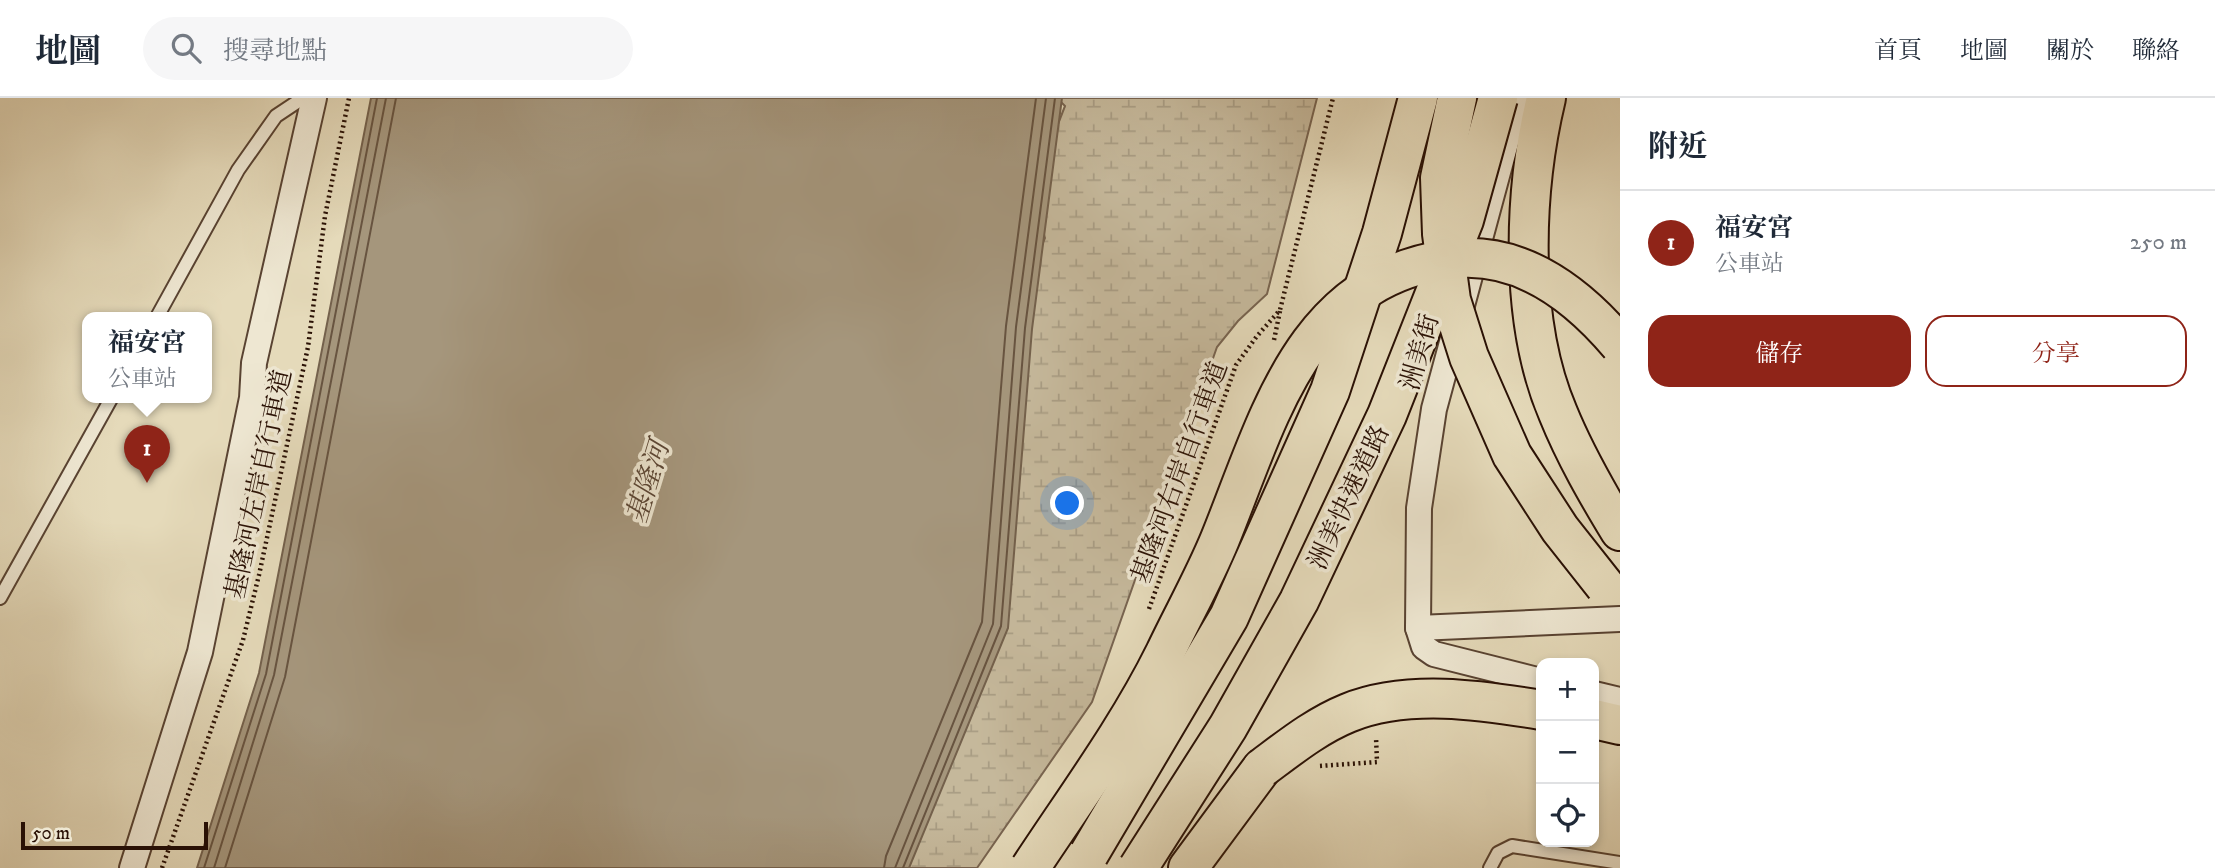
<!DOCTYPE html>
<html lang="zh-TW">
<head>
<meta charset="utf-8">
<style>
	:root { --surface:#fff; --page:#f6f6f7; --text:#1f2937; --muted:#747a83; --line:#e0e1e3; --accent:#8f2418 }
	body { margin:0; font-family:"IM FELL DW Pica","Noto Serif TC",serif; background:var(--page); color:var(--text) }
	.controls { position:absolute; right:21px; bottom:21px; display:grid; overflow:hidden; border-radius:14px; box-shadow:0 4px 10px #0003 }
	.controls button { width:63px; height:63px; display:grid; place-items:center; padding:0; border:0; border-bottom:2px solid var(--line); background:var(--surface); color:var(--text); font:35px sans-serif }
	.scale { position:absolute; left:21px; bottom:18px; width:187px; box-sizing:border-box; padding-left:7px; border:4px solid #2a1105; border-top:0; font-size:19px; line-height:24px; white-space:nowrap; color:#2a1105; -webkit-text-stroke:5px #eee7d2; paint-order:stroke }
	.you { position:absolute; left:1068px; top:406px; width:24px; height:24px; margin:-18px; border:5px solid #fff; border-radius:50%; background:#1a73e8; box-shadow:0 0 0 10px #1a73e833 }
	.badge { display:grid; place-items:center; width:46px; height:46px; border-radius:50%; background:var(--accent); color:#fff; font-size:23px; font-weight:700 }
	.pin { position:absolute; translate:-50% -58px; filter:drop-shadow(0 2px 4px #0008) }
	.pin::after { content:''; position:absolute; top:37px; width:24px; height:21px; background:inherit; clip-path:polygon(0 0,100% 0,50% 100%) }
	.popup { position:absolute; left:82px; top:214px; width:130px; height:91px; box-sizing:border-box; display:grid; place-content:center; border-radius:14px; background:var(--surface); filter:drop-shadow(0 2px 5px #0005); font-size:23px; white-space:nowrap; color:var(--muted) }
	.popup b { font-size:26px; color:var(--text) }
	.popup::after { content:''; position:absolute; left:50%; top:100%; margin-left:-14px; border:14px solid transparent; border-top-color:var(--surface) }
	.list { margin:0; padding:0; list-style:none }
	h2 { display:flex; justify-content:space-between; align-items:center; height:91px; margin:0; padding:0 28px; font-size:30px }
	h2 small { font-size:23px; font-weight:400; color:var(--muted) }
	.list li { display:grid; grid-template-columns:46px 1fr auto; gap:21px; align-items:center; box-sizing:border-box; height:105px; padding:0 28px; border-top:2px solid var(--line) }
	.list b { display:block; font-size:26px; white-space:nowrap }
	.list p { margin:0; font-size:23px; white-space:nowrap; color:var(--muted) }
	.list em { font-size:23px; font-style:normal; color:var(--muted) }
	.actions { display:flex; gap:14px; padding:21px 28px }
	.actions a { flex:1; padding:16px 0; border:2px solid var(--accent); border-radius:21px; text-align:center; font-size:24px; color:var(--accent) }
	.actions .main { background:var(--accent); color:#fff }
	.icon { flex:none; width:38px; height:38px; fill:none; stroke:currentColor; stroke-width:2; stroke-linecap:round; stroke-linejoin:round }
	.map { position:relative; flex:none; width:1620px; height:770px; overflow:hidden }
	header { display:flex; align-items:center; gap:42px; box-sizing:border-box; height:98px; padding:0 35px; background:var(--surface); border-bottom:2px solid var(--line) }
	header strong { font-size:33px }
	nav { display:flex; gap:38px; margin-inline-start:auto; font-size:24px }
	.search { width:490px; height:63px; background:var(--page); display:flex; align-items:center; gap:18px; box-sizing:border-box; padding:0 24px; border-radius:38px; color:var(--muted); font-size:26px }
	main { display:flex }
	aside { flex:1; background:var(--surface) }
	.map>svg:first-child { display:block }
</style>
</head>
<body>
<header>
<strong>地圖</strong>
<div class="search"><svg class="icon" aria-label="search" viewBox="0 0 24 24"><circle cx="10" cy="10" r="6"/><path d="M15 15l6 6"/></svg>搜尋地點</div>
<nav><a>首頁</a><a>地圖</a><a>關於</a><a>聯絡</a></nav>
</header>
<main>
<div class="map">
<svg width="1620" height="770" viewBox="0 0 1620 770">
	<defs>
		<pattern id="wetland-marsh" width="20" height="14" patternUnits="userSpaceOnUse" patternTransform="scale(1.75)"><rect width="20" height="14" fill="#c5b89b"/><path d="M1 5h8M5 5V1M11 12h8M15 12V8" fill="none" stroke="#a99d84"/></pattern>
	</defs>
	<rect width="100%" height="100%" fill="#e5daba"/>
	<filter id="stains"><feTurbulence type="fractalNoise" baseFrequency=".00286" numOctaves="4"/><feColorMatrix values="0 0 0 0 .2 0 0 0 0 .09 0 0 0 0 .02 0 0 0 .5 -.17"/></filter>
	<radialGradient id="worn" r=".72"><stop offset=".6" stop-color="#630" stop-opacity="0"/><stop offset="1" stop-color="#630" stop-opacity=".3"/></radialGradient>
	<path fill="url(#wetland-marsh)" stroke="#786450" stroke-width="2" d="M1057,0H1317L1267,196L1238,223L1217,249L1092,604L977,770H871L1033,168L1045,140C1032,104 1051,42 1065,8Z"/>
	<polygon fill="#a5967c" stroke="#74614c" stroke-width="2" points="371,0 1062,0 1032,231 1008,530 909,770 197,770 259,575"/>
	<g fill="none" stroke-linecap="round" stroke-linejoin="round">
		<g stroke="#685440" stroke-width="2">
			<polyline points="204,770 266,576 377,0"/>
			<polyline points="214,770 274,577 386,0"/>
			<polyline points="225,770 285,579 396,0"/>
			<polyline points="884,770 886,758 982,524 1006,228 1036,0"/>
			<polyline points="895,770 993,526 1016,229 1046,0"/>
			<polyline points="903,770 1001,528 1025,230 1055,0"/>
		</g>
		<g stroke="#594332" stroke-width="16">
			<g id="lane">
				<polyline points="157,219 238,72 276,18 303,0"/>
				<polyline points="0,500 112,299"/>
				<polyline points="1490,770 1498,755 1512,748 1620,765"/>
			</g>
		</g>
		<g stroke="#594332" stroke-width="28">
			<g id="street">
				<polyline points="1518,0 1434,311 1419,410 1418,530 1424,549 1434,556 1541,583"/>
				<polyline points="1418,530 1620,521"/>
				<polyline points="1594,596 1620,602"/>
				<polyline points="132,770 200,554 252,300 254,265 314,0"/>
			</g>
		</g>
		<g stroke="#2a1105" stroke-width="42">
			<g id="highway">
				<path d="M1546,0C1523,96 1519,224 1558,315C1575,357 1597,395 1620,433"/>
				<polyline points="1594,621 1620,627"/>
				<polyline points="1188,770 1262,670"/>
			</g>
		</g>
		<g stroke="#2a1105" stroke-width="4.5" stroke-dasharray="2 3.5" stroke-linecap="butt">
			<polyline points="1274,242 1280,213"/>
			<polyline points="1149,511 1236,267 1257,238 1280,212 1333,0"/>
			<polyline points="1320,668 1377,664 1376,639"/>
			<polyline points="162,770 243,542 259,477 308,249 325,118 349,0"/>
		</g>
		<use href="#lane" stroke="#eee7d2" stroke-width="12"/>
		<use href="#street" stroke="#eee7d2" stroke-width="24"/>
		<use href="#highway" stroke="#e5daba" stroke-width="38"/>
		<g stroke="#2a1105" stroke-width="42" stroke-linecap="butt">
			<g id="highway-bridge">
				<polyline points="1457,0 1440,80 1442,136 1451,202 1469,259 1512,357 1560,431 1605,488"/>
				<path d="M1262,670C1289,650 1316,628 1348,615C1407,591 1481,602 1541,612"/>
				<polyline points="1089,756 1229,519 1330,293 1382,135 1418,0"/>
				<path d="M1030,770C1076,700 1128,630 1165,555C1183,517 1204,480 1220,441C1268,323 1302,180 1450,161C1520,152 1577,196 1620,247"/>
				<polyline points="1138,770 1228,629 1299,503 1387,317 1464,122 1498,0"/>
			</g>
		</g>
		<use href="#highway-bridge" stroke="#e5daba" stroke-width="38"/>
	</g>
	<g text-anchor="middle" stroke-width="7" stroke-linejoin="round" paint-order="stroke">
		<g font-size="26" fill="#2a1105" stroke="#eee7d2">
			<text transform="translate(1419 254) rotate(-74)" y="9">洲美街</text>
			<text transform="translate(1179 374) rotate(-70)" y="9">基隆河右岸自行車道</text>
			<text transform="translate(258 386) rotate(-78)" y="9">基隆河左岸自行車道</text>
			<text transform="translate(1348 399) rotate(-65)" y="9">洲美快速道路</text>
		</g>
		<g font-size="28" font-style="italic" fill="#5b4635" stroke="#eee7d2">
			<text transform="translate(647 384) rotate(-73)" y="10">基隆河</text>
		</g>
	</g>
	<rect width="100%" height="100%" filter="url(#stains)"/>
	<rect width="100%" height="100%" fill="url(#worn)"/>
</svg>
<div class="controls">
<button>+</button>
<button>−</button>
<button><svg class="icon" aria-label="locate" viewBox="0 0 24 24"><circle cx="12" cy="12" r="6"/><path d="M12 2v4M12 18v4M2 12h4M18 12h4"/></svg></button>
</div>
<div class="scale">50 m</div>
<div class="you"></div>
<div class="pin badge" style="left:147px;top:385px">1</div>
<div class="popup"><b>福安宮</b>公車站</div>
</div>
<aside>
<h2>附近<small></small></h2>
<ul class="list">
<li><span class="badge">1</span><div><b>福安宮</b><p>公車站</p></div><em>250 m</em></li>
</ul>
<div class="actions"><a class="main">儲存</a><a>分享</a></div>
</aside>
</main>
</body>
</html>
